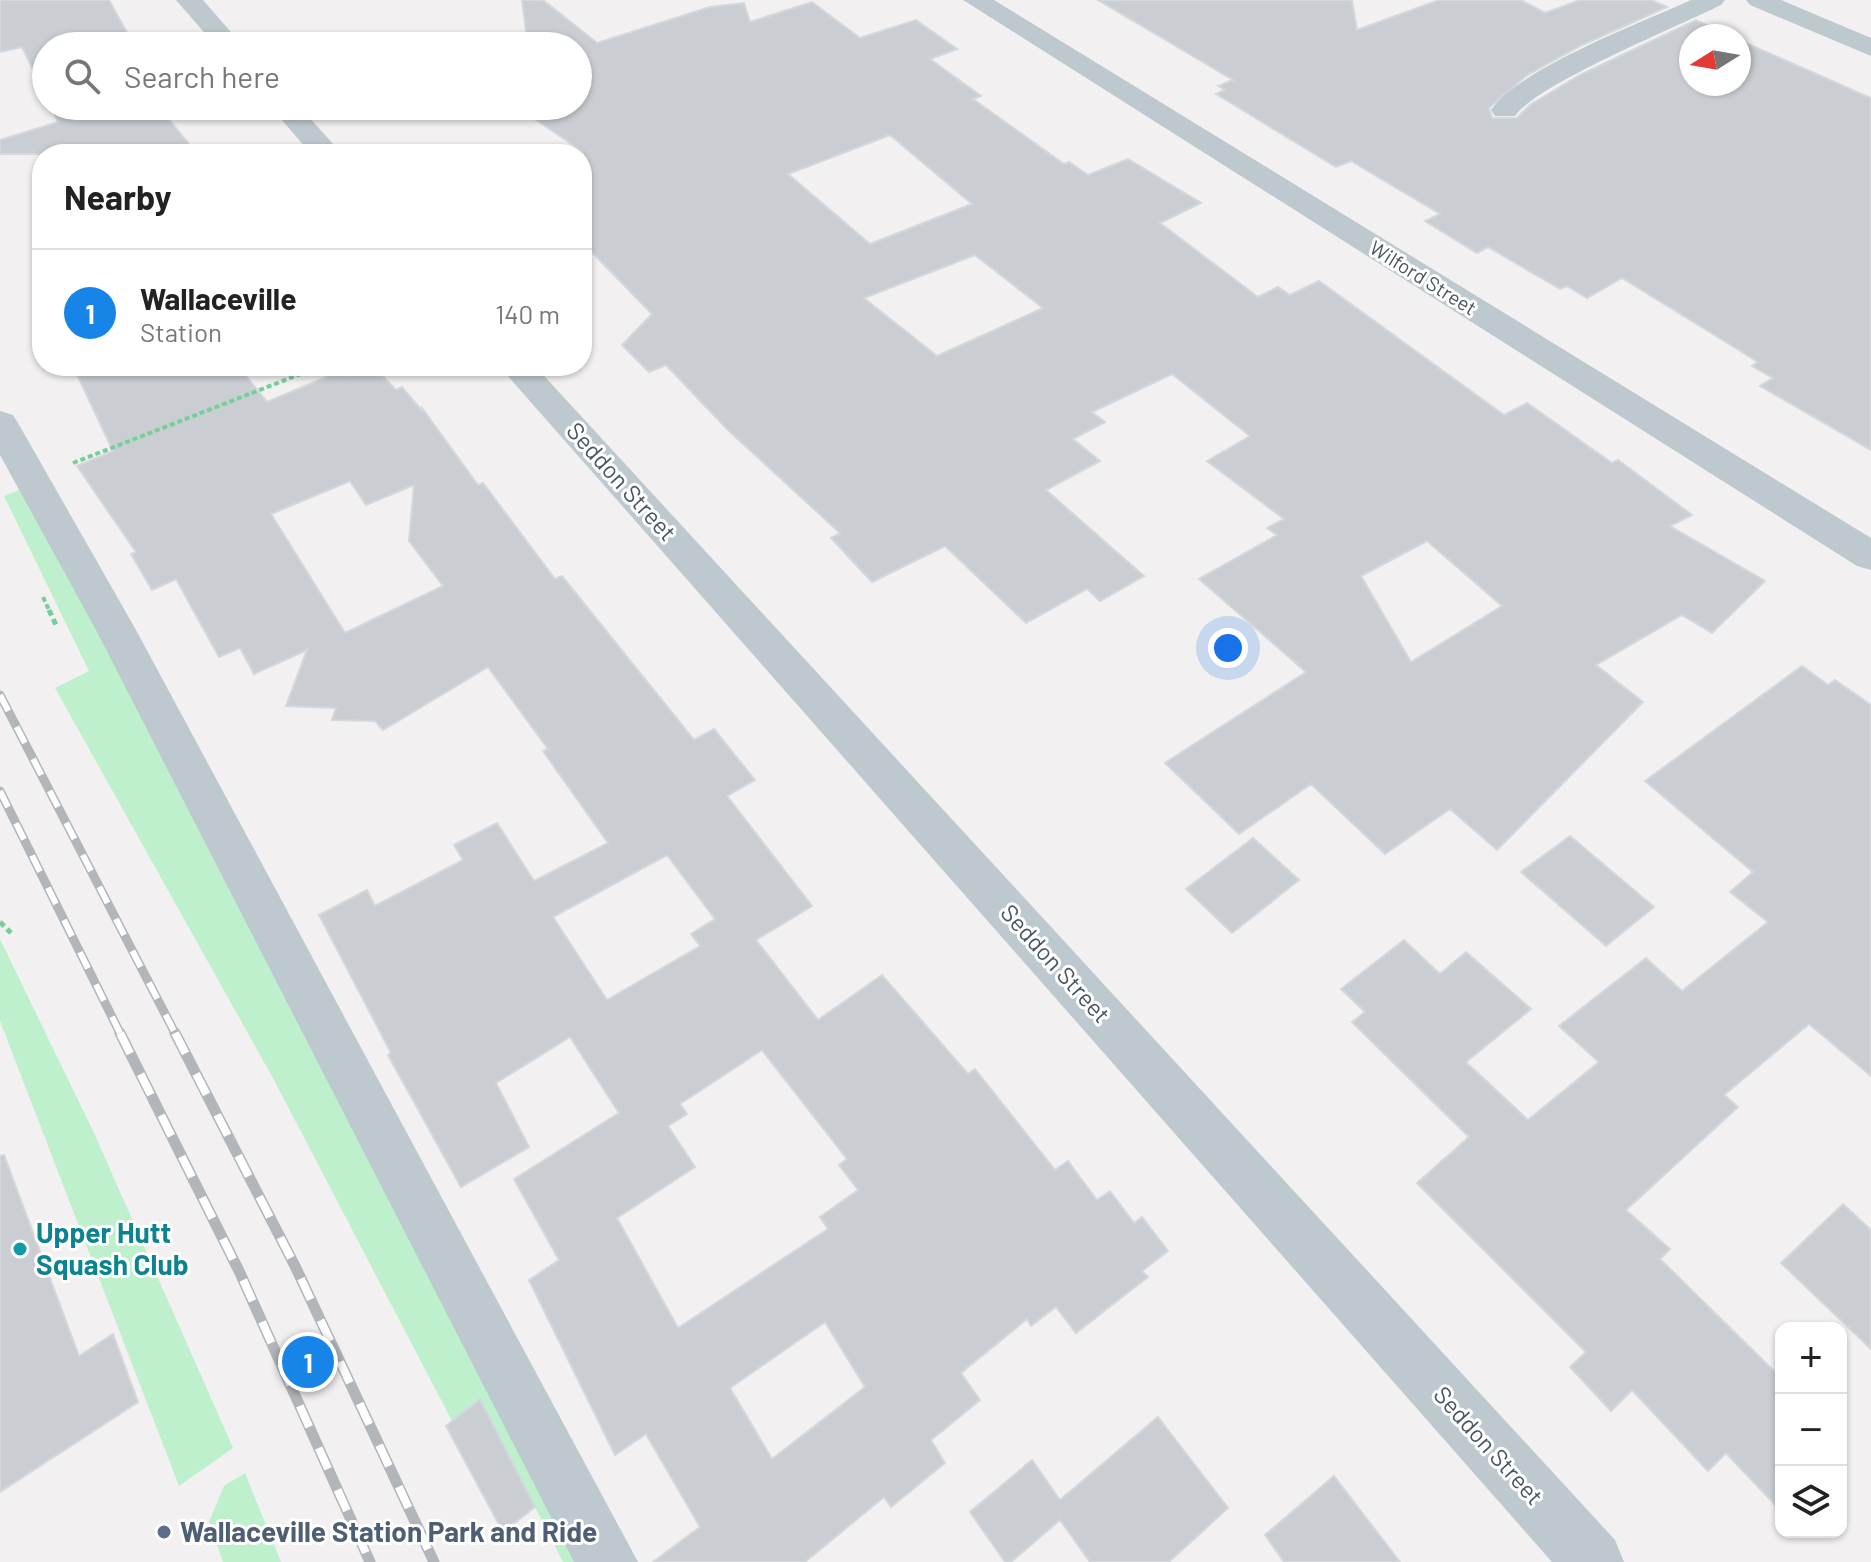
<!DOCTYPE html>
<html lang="en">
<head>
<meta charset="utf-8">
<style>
	:root { --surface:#fff; --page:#f6f6f6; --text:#222; --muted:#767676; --line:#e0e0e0; --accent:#1685e7 }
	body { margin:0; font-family:Barlow,sans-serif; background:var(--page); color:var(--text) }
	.controls { position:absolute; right:24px; bottom:24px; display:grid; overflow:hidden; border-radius:16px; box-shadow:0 2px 6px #0004 }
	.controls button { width:72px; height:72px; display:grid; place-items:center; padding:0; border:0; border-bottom:2px solid var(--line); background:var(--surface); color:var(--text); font:40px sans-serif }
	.compass { position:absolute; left:1679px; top:24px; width:72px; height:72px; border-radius:50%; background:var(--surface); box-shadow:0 2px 6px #0004; rotate:259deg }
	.you { position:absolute; left:1228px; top:648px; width:28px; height:28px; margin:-20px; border:6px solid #fff; border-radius:50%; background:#1a73e8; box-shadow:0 0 0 12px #1a73e833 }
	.badge { display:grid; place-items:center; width:52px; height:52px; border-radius:50%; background:var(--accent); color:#fff; font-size:26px; font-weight:700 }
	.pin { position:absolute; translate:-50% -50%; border:4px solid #fff; box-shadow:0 2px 8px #0006 }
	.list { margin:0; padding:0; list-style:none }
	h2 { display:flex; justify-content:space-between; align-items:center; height:104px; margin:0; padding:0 32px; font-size:34px }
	h2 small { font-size:26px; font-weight:400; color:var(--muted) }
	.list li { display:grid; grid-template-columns:52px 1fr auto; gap:24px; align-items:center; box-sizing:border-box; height:128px; padding:0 32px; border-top:2px solid var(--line) }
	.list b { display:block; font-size:30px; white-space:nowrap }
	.list p { margin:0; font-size:26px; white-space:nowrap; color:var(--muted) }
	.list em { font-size:26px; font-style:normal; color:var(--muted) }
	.icon { flex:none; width:44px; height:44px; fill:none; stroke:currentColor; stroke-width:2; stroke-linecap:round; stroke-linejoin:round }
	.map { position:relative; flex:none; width:1871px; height:1562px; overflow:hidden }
	.search { position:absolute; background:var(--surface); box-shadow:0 2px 6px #0004; left:32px; top:32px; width:560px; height:88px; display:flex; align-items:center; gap:20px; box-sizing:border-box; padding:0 28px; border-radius:44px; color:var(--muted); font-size:30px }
	.panel { position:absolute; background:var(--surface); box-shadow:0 2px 6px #0004; left:32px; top:144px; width:560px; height:232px; border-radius:32px }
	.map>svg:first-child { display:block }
</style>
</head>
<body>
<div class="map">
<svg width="1871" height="1562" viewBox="0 0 1871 1562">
	<rect width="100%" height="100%" fill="#f2f0f0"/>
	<g fill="#bef0cd">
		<polygon points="24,488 581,1562 563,1562 480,1399 452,1421 274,1080 55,688 89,671 4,496"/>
		<polygon points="0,939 94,1133 233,1448 179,1486 0,1021"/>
		<polygon points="245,1473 281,1562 223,1562 209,1522 224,1486"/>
	</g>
	<g fill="#caced3" stroke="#d4d7db" stroke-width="2" fill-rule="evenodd">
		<polygon points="0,0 109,0 130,38 112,42 113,46 46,46 46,96 22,47 0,52"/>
		<path d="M522,0H543L597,43L710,7L744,3L750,22L812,2L860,38L916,20L957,49L930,59L981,96L973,99L1064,164L1069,162L1088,175L1128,159L1201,203L1160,223L1258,297L1278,287L1290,295L1319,281L1504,415L1527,403L1612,463L1618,460L1692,515L1670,526L1765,581L1712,633L1682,615L1596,665L1643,702L1497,850L1450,809L1385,854L1311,784L1239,834L1165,763L1306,672L1199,579L1277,535L1267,528L1284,519L1207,461L1250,436L1172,374L1092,412L1105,422L1073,439L1100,461L1046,490L1144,576L1100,601L1087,589L1026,623L945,546L872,582L831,538L840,533L728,430L666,365L649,372L622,345L652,314L582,242V151L517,107L578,106V46H528ZM890,135L972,204L870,244L788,174ZM975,255L1043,308L937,356L864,298ZM1427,541L1502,606L1411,662L1361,576Z"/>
		<polygon points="1098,0 1352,0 1357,30 1439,0 1521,0 1545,13 1580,0 1651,0 1667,7 1582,45 1526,76 1489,108 1492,118 1517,118 1530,105 1580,75 1696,20 1730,36 1691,36 1691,84 1739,84 1739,40 1871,98 1871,450 1760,386 1773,378 1752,366 1758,362 1622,278 1587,298 1567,286 1560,289 1488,247 1477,253 1425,221 1440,214 1351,161 1336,167 1216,94 1225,90 1218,86 1233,80"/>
		<polygon points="51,106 158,106 197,154 0,154 0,140 58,122"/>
		<path d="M73,366H238L267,402L343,370L348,376L373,366L396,390L402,387L422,411V408L478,485L483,483L555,579L562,576L694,740L714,729L755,780L727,796L812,906L756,940L818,1020L882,975L968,1074L975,1069L1055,1170L1068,1161L1097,1200L1110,1191L1134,1223L1142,1217L1168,1251L1142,1271L1148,1277L1076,1333L1056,1307L1031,1326L1027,1319L961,1373L980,1400L931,1440L945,1463L891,1507L884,1497L805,1562H653L700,1527L646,1434L615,1455L529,1280L559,1260L514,1179L619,1113L570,1037L496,1083L529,1147L461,1187L388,1055L391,1053L319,915L367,890L375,906L463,860L454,845L497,823L534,881L608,843L543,751L548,749L488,667L383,730L375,721L332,720L336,708L286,706L307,650L254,674L240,648L219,657L176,579L152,590L131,554L136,552L77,466L113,451ZM350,481L366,505L414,485L409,541L443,586L345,633L271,514ZM667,855L715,919L691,934L700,946L607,1000L553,917ZM762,1050L847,1159L839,1165L858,1190L820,1217L828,1229L678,1328L617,1218L695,1167L668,1126L687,1114L680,1104ZM825,1322L865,1387L772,1459L730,1388Z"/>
		<polygon points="1802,666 1828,685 1835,680 1871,705 1871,1076 1809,1024 1724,1095 1738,1107 1626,1210 1670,1249 1660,1259 1781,1378 1781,1511 1726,1453 1708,1471 1632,1390 1611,1411 1570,1367 1586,1352 1417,1183 1469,1137 1352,1022 1365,1012 1341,989 1404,940 1440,974 1466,952 1531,1009 1466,1062 1528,1120 1599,1062 1559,1026 1646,958 1682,991 1768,922 1730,892 1753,872 1645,781"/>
		<polygon points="1570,836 1654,907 1606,946 1521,872"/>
		<polygon points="1253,838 1299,880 1232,933 1186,889"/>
		<polygon points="4,1155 79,1356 113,1334 138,1402 0,1492 0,1156"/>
		<polygon points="1843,1204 1871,1230 1871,1349 1781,1263"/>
		<polygon points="480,1399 535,1507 503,1532 446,1426"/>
		<polygon points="1158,1417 1228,1508 1169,1562 1090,1562 1060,1520 1011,1562 1005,1562 970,1512 1032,1460 1060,1500"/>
		<polygon points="1334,1476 1400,1562 1284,1562 1265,1535"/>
	</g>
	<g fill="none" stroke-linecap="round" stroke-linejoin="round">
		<g stroke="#75cf9a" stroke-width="4" stroke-dasharray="5 3" stroke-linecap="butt">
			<polyline points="73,463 321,366"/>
			<polyline points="43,597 50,612"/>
		</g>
		<g stroke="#75cf9a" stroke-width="5" stroke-dasharray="6 4" stroke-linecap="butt">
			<polyline points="49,610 56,625"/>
			<polyline points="0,922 11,933"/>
		</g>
		<g fill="#bdc9cf" fill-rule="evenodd">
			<polygon points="176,0 203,0 243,46 216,46"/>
			<polygon points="963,0 994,0 1871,538 1871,570 1857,566"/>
			<path d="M1691,0H1725L1721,5C1679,26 1537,84 1515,116H1495L1491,110C1520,68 1641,23 1691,0Z"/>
			<polygon points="1746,0 1781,0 1871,38 1871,56 1750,5"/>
			<polygon points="270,106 299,106 342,154 311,154"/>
			<polygon points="499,366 535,366 1615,1540 1624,1562 1552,1562"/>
			<polygon points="0,411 13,415 18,423 136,630 638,1562 574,1562 96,630 0,455"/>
		</g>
		<g stroke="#b2b6ba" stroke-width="9">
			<g id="rail-far1">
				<polyline points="0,695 176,1035"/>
				<polyline points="0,791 121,1035"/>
			</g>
		</g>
		<g stroke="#b2b6ba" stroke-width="11">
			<g id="rail">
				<polyline points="120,1033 240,1273 370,1562"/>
				<polyline points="175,1033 295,1266 434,1562"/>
			</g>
		</g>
		<use href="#rail-far1" stroke="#fff" stroke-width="6" stroke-dasharray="18" stroke-linecap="butt"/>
		<use href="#rail" stroke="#fff" stroke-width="8" stroke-dasharray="23" stroke-linecap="butt"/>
	</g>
	<circle fill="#0f9aa8" stroke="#fff" stroke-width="3" cx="20" cy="1249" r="8"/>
	<circle fill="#5c6f8a" stroke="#fff" stroke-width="3" cx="164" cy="1532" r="8"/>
	<g text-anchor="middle" stroke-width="6" stroke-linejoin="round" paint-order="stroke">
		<g font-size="20" fill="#47555e" stroke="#fff">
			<text transform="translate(1423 278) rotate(32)" y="7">Wilford Street</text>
		</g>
		<g font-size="24" fill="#47555e" stroke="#fff">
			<text transform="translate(621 482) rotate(48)" y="8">Seddon Street</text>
			<text transform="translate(1055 964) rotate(48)" y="8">Seddon Street</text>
			<text transform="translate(1488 1446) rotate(48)" y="8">Seddon Street</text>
		</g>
		<g font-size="28" font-weight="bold" fill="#0d838f" stroke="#fff" text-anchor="start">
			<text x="36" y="1243">Upper Hutt<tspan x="36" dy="32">Squash Club</tspan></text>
		</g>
		<g font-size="28" font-weight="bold" fill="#4e5e75" stroke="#fff" text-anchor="start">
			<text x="180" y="1542">Wallaceville Station Park and Ride</text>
		</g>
	</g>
</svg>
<div class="controls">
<button>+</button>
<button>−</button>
<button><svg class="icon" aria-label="layers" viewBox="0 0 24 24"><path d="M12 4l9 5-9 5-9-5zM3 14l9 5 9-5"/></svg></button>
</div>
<svg class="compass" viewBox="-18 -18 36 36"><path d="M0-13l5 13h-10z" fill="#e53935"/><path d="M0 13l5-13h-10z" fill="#767676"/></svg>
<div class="you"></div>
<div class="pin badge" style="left:308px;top:1362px">1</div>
<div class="search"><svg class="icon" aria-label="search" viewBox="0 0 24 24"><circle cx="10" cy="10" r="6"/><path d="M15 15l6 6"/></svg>Search here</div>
<section class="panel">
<h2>Nearby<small></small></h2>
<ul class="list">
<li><span class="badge">1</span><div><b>Wallaceville</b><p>Station</p></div><em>140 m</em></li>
</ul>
</section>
</div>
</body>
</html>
